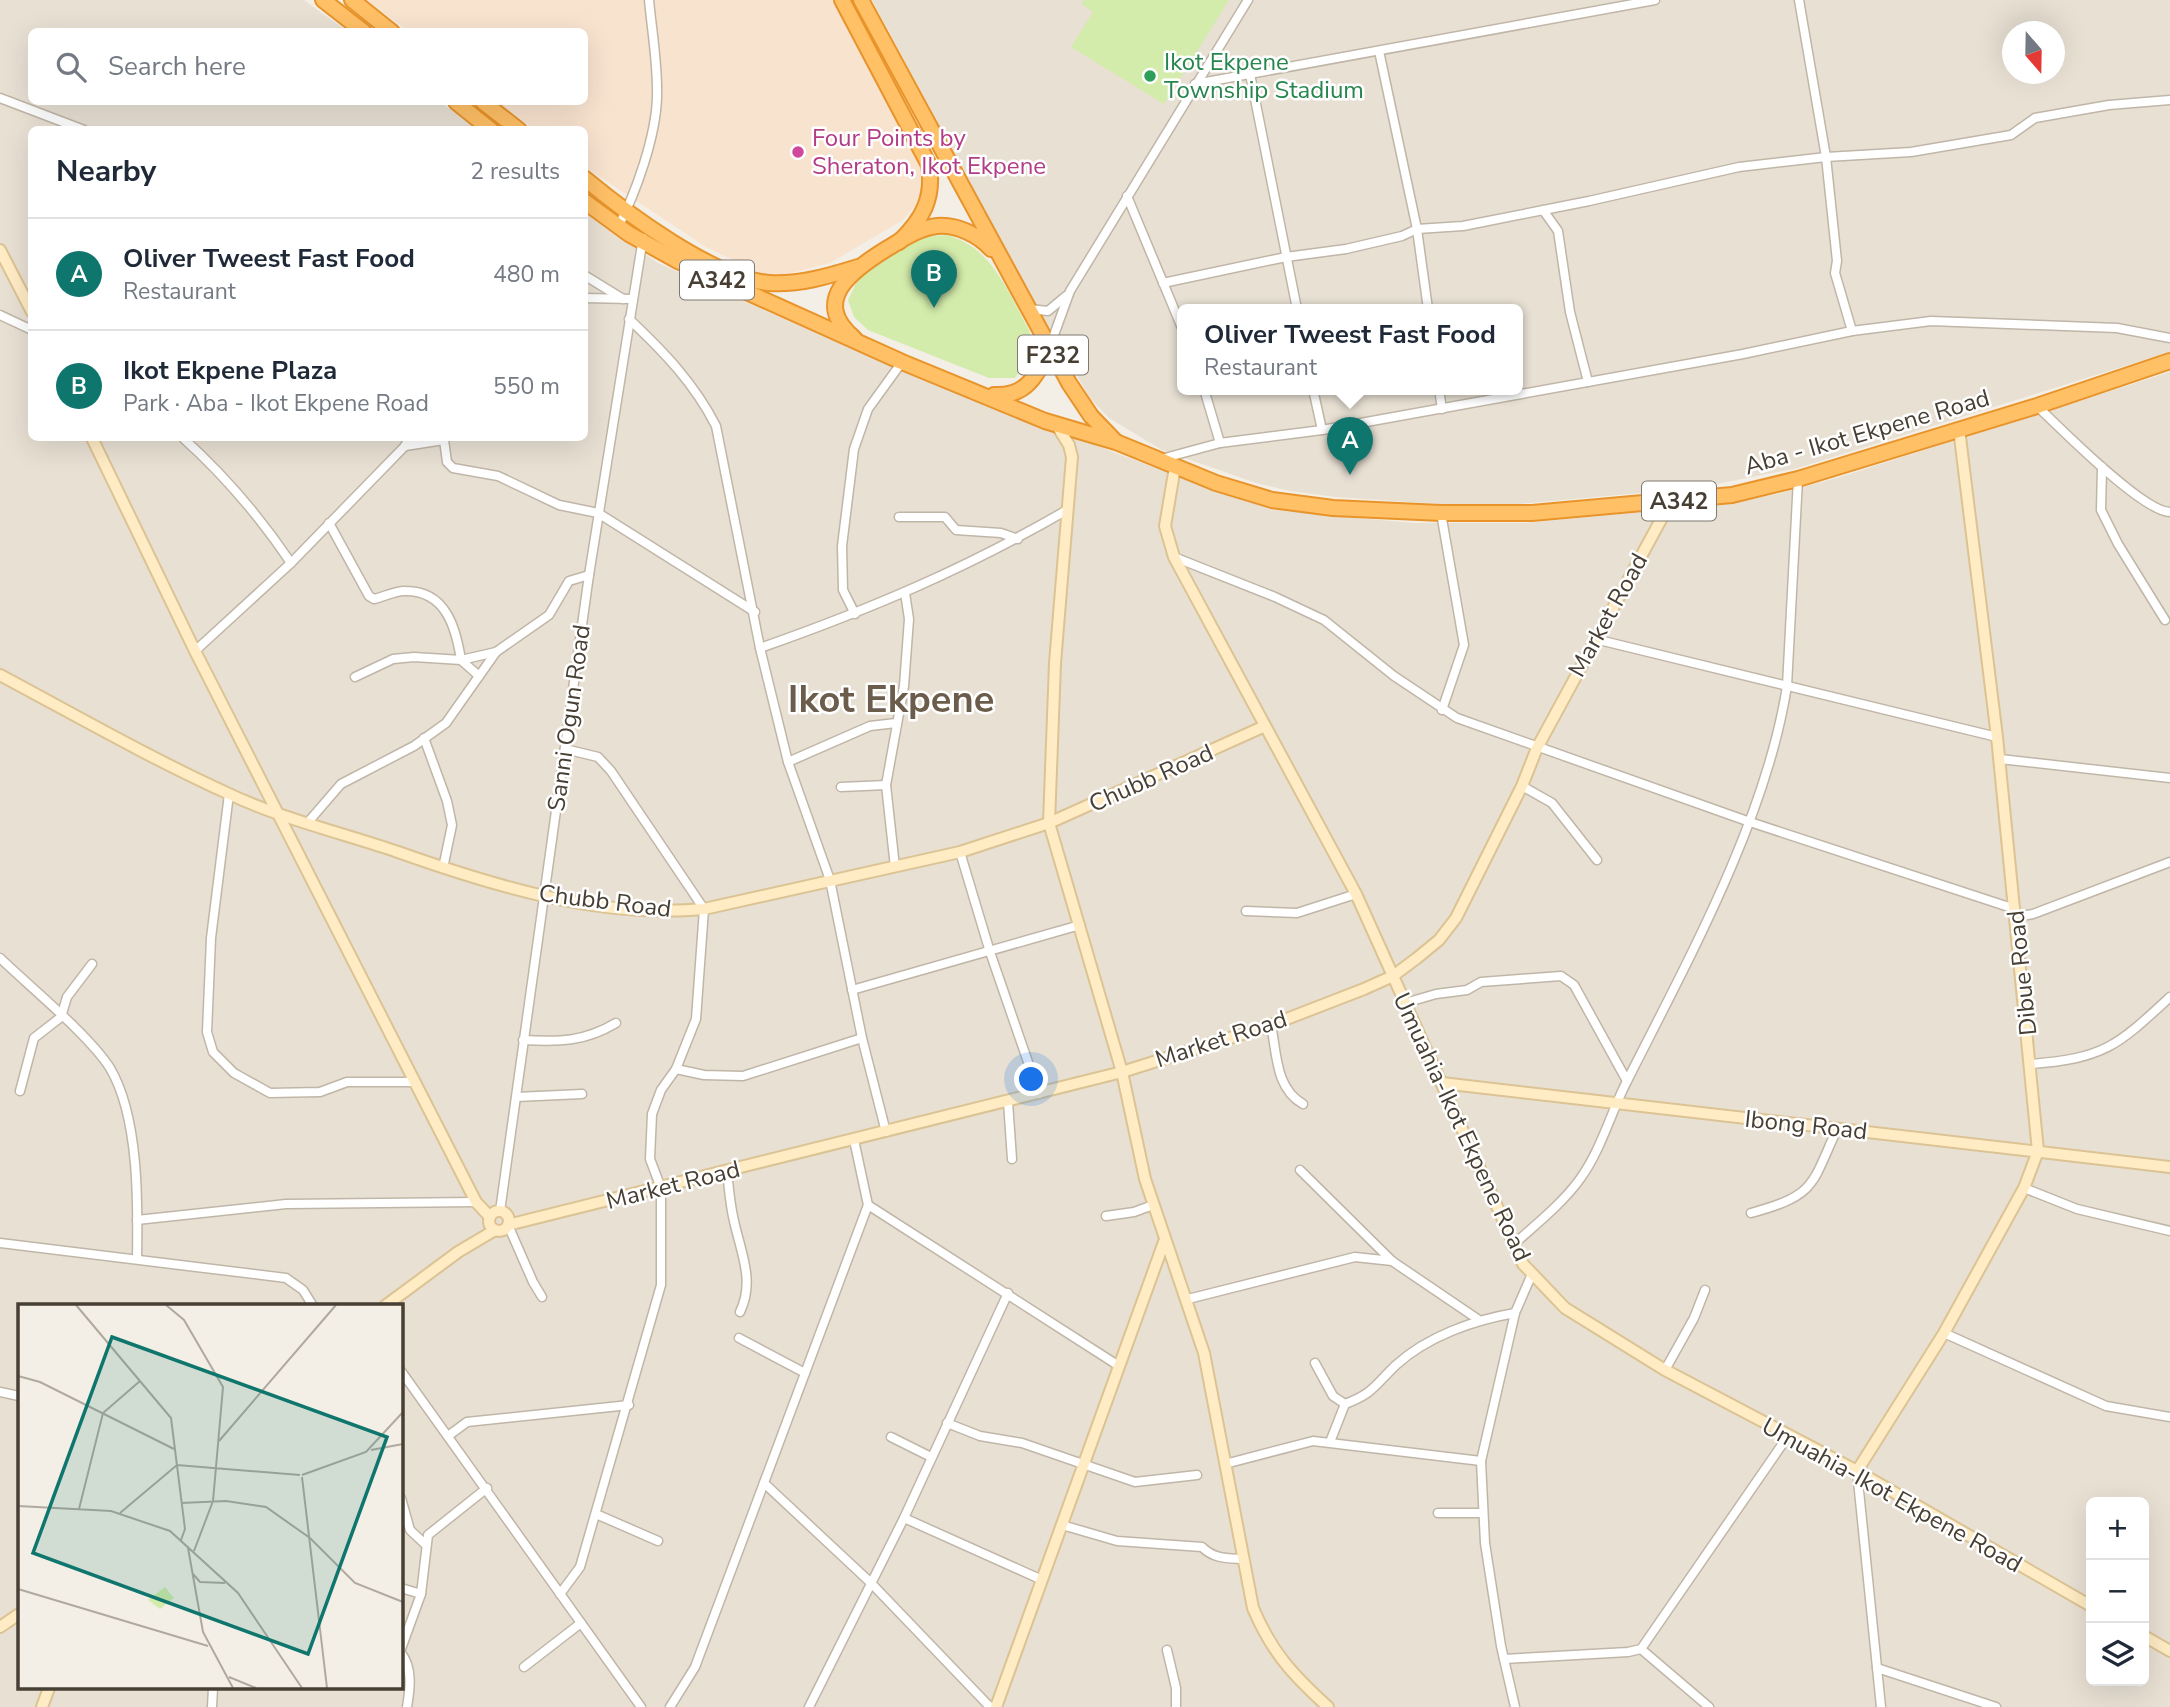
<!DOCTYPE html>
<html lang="en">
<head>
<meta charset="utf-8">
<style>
	:root { --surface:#fff; --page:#f6f6f7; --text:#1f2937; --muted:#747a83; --line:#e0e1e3; --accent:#0f766e }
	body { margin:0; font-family:"Nunito Sans",sans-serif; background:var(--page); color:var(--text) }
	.controls { position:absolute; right:21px; bottom:21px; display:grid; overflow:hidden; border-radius:10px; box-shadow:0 7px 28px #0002 }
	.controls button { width:63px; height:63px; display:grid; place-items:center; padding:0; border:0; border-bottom:2px solid var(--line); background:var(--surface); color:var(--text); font:35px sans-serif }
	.compass { position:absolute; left:2002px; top:21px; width:63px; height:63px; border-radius:50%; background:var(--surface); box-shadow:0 7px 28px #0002; rotate:160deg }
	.you { position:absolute; left:1032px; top:1080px; width:24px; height:24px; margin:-18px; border:5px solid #fff; border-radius:50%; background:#1a73e8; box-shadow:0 0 0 10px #1a73e833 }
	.badge { display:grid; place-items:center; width:46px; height:46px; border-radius:50%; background:var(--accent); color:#fff; font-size:23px; font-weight:700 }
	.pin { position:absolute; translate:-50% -58px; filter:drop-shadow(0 2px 4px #0008) }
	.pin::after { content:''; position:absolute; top:37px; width:24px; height:21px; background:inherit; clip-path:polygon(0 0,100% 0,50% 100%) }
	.popup { position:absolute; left:1177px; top:304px; width:346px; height:91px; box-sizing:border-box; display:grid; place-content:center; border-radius:10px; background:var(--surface); filter:drop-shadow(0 2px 5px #0005); font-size:23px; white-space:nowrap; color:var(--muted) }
	.popup b { font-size:26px; color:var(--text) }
	.popup::after { content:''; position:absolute; left:50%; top:100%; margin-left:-14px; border:14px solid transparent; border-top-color:var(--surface) }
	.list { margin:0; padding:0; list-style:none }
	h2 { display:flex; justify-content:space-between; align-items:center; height:91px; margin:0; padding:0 28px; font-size:30px }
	h2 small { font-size:23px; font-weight:400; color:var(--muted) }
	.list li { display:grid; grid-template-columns:46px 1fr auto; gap:21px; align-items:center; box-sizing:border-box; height:112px; padding:0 28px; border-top:2px solid var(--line) }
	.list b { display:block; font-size:26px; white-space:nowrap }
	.list p { margin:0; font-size:23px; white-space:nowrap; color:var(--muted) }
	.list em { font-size:23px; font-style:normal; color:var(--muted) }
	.icon { flex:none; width:38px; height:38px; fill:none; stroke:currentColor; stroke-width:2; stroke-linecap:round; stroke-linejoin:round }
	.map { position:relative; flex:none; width:2170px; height:1707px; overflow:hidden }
	.search { position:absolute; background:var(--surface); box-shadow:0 7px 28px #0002; left:28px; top:28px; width:560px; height:77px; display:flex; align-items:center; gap:18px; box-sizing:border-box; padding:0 24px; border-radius:10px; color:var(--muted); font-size:26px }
	.panel { position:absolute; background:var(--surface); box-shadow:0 7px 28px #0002; left:28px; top:126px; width:560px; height:315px; border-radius:10px }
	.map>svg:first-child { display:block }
</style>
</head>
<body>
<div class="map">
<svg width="2170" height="1707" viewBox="0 0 2170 1707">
	<rect width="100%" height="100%" fill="#f4efe6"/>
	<g fill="#e8e0d3" fill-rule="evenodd">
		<path d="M0,0H304L347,31L32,32V102H440L477,129L32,130V438H584L585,213L658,263L910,375L1216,491L1270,508L1319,515L1415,523H1523L1719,505L1777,494L1840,477L2170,372V1707H0ZM19,1306H401V1688H19ZM2091,1502H2144V1681H2091Z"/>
		<path d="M872,0H2170V352L1798,468L1696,488L1519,504H1438L1335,497L1290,491L1256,483L1162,450L1109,418L1090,398L1024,284ZM2012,32H2054V74H2012ZM1182,309H1518V389H1182Z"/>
	</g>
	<polygon fill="#f8e3cf" points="367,0 834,0 921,161 924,187 916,205 903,220 830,263 784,275 760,273 706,247 585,167 584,130 534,129 498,102 584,102 584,32 408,31"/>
	<g fill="#d3ebab">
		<polygon points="1084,0 1229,0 1164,104 1071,47 1093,12 1082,4"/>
		<path d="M946,235C992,246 1008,293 1029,330C1034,350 1026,363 1015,378H989L868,330L854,317L848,300L858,279L882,261L924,237Z"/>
	</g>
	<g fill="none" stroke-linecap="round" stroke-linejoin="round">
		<g stroke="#c0b6a8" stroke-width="11">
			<g id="street">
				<polyline points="1799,0 1826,157 1837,261 1835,273 1852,331"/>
				<polyline points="1379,51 1417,229 1428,309"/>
				<polyline points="1250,74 1297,309"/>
				<polyline points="1195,84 1655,0"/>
				<polyline points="0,98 84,130"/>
				<polyline points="1127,196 1182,328"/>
				<polyline points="1543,210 1558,231 1570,312 1588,382"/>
				<path d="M618,227C636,193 656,136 657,97C658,65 652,32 649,0"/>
				<polyline points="584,275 623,299"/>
				<polyline points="1163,283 1286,257 1346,249 1402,236 1417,229 1463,226 1589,201 1739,167 1826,157 1911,152 2011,135 2035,118 2109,105 2170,100"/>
				<polyline points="584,298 632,299"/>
				<polyline points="1029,309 1048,311 1066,296"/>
				<polyline points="0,315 32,330"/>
				<path d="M629,319C664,352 694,383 716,426L760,648L788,762L830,880L862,1038L886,1132"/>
				<polyline points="1050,346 1070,291 1248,0"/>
				<polyline points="1204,389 1220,443"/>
				<polyline points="1313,389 1322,430"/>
				<polyline points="1439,389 1442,409"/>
				<path d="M2037,406C2060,428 2143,512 2170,512"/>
				<path d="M183,438C224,475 260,517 291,563"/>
				<polyline points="405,446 444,440 447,462 453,468 498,476 559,505 598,513 755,612"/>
				<polyline points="1161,459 1220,443 1322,430 1743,354 1852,331 1931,321 2117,328 2170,338"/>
				<polyline points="2102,467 2101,510 2118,544 2165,620"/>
				<polyline points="1441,513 1464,645 1442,710"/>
				<polyline points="899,517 945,517 956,530 1001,533 1018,539"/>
				<path d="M329,523L369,596L374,599C384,597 396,590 406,591C446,591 456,628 461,660L479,676"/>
				<polyline points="1174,557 1275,597 1324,620 1394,676 1457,718 1750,822 2015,909"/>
				<polyline points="855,614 843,590 842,546 854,449 868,409 902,362"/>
				<polyline points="1595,639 1997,737"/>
				<path d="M760,648C871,609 965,569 1067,510"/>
				<polyline points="195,651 291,563 405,446 409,438"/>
				<polyline points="355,677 393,659 414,657 461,660 496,652 549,615 569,581 589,575"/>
				<polyline points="424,738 447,801 452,825 443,868"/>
				<polyline points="2000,759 2170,778"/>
				<polyline points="788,762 870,726 896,723"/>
				<polyline points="1522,786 1552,803 1597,860"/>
				<polyline points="841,787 886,785"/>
				<polyline points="229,794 211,938 207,1032 213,1052 234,1073 270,1093 320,1092 347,1082 415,1082"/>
				<polyline points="309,821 341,784 414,746 446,723 496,652"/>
				<polyline points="960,852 990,952 1039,1094"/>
				<polyline points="895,867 886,785 904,686 909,619 905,593"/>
				<polyline points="1246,911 1297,913 1356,894"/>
				<polyline points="2016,917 2033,914 2170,862"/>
				<path d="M0,958C30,987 89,1035 110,1068C139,1117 138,1203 137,1259"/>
				<polyline points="852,990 1080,925"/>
				<polyline points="1405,1003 1436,994 1467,990 1481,982 1561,976 1574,985 1627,1081"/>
				<path d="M1271,1025C1277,1053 1275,1088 1303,1104"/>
				<path d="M523,1040C559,1042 584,1042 616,1023"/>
				<path d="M2031,1064C2105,1058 2117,1046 2170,997"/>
				<polyline points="676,1069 704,1075 743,1076 862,1038"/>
				<polyline points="20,1091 34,1038 61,1017 67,997 92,964"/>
				<polyline points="516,1097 582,1094"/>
				<polyline points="1008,1102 1012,1159"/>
				<polyline points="1300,1170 1392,1261 1479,1320"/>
				<path d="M727,1172C729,1188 730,1205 734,1221C741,1253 755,1281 740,1312"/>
				<polyline points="2024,1188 2077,1209 2170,1231"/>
				<polyline points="868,1205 1119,1366"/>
				<polyline points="500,1211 589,575 643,238"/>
				<path d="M1751,1213C1816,1195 1811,1186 1837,1129"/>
				<polyline points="1106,1216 1134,1212 1153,1205"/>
				<polyline points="137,1220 286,1204 476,1202"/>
				<polyline points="508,1225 533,1282 542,1297"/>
				<polyline points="0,1243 286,1278 303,1290 313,1306"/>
				<path d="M1512,1246C1535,1225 1562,1204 1580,1179C1601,1150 1610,1115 1626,1083C1687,962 1766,820 1787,686L1798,479"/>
				<polyline points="1188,1299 1355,1257 1392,1261"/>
				<polyline points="1944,1333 2106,1406 2170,1417"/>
				<polyline points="739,1338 805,1373"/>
				<path d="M1315,1363L1333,1396L1345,1404C1374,1393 1375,1385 1396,1365C1428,1336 1474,1320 1515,1313"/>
				<polyline points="1665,1370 1694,1318 1705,1290"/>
				<polyline points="401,1371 641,1707"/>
				<polyline points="0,1392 19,1396"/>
				<polyline points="947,1423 980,1436 1022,1443 1135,1482 1197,1475"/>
				<polyline points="448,1436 467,1422 629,1405"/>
				<polyline points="891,1437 931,1457"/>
				<polyline points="1330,1442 1345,1404"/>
				<polyline points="1225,1464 1313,1441 1481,1461"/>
				<polyline points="1857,1471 1881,1707"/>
				<polyline points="764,1483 871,1583 990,1707"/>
				<polyline points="401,1498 410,1530 425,1544"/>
				<polyline points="1438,1513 1483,1513"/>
				<polyline points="596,1514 658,1541"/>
				<polyline points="904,1518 1040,1579"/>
				<path d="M1062,1525L1117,1541L1202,1547C1214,1559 1227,1558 1243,1559"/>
				<polyline points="401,1588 421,1594 428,1535 487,1488"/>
				<polyline points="560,1594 580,1567 661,1285 661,1188 650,1159 652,1114 661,1090 676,1069 696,1019 704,909 611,771 598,757 565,749"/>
				<polyline points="401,1649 421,1594"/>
				<polyline points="1641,1649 1709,1707"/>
				<polyline points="1167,1650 1176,1688 1176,1707"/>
				<path d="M401,1653C413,1668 410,1689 407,1707"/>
				<polyline points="1504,1659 1628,1652 1641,1649 1788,1436"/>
				<polyline points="524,1667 581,1623"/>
				<polyline points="1877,1668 1996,1707"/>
				<polyline points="212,1707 213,1688"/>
				<polyline points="670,1707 695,1667 868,1205 854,1140"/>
				<polyline points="809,1707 904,1518 1008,1293"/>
				<polyline points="1515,1707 1501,1646 1485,1543 1481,1461 1515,1313 1532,1274"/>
			</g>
		</g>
		<g stroke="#dbc394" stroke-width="14">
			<g id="secondary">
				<polyline points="0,250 32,312"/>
				<path d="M1056,424L1069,445L1072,457L1055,663L1049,823L1122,1072L1145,1179L1204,1353L1253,1608C1272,1653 1293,1675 1328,1707"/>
				<polyline points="92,438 195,651 476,1202 490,1217"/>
				<polyline points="1175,467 1165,526 1174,557 1356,894 1523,1264 1565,1308 1665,1370 1857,1471 2091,1606"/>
				<path d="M0,675C75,715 150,758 227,793C279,818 342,833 398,852C494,886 601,919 704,909L960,852L1049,823L1265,726"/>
				<polyline points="1442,1083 2170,1167"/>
				<circle cx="499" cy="1221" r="10"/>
				<polyline points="508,1225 1122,1072 1271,1025 1364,989 1393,976 1417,958 1439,940 1456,918 1522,786 1537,748 1670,503"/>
				<polyline points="385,1306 458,1252 495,1230"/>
				<polyline points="1857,1471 1944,1333 2024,1188 2038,1151 1997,737 1959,429"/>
				<polyline points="0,1627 19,1614"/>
				<polyline points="2144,1636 2170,1651"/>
				<polyline points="42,1707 49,1688"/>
				<polyline points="996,1707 1164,1242"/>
			</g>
		</g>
		<g stroke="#e8942b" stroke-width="18">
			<g id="highway">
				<polyline points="323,0 364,32"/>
				<polyline points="352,0 392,32"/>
				<path d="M842,0L929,165C934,198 923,219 899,242"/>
				<polyline points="861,0 1069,383 1091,416 1115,441"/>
				<polyline points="456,102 491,130"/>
				<polyline points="483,102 519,130"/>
				<path d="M584,178C626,213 715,279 769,283C799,285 829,276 858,267"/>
				<polyline points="584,201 629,234 678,261 902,362 1045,421 1116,442 1216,483 1272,500 1333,508 1441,513 1532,513 1732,495 1798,479 2037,406 2170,361"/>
				<path d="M854,338C809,300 854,269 888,248C903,239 919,228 937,226C956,224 979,235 991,249"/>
				<path d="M994,395C1027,397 1037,375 1049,349"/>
			</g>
		</g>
		<use href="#street" stroke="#fff" stroke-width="8"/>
		<use href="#secondary" stroke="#ffecc5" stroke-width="10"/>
		<use href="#highway" stroke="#ffc066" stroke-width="14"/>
	</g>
	<circle fill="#2e9e5b" stroke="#fff" stroke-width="2.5" cx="1150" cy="76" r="7"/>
	<circle fill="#d1479c" stroke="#fff" stroke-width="2.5" cx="798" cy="152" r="7"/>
	<g text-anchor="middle" stroke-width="5" stroke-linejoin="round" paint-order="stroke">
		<g fill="#fff" stroke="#7e7971" stroke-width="2">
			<rect x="680" y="260.5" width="74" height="39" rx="5"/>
			<rect x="1018" y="335.5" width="70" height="39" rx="5"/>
			<rect x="1642" y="481.5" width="74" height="39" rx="5"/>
		</g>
		<g font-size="23" font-weight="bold" fill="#473f34">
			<text x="717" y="288">A342</text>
			<text x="1053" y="363">F232</text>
			<text x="1679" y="509">A342</text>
		</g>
		<g font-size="24" fill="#27864d" stroke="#fff" text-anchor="start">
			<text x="1164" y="70">Ikot Ekpene<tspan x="1164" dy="28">Township Stadium</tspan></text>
		</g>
		<g font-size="24" fill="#b23c85" stroke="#fff" text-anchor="start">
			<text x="812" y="146">Four Points by<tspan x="812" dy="28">Sheraton, Ikot Ekpene</tspan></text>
		</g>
		<g font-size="24" fill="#473f34" stroke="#fff">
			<text transform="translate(1867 432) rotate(-16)" y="8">Aba - Ikot Ekpene Road</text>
			<text transform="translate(1608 615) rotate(-61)" y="8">Market Road</text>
			<text transform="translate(569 718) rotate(-82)" y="8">Sanni Ogun Road</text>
			<text transform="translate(1151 778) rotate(-24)" y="8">Chubb Road</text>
			<text transform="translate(605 901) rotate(7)" y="8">Chubb Road</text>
			<text transform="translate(2022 973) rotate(-96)" y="8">Dibue Road</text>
			<text transform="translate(1221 1039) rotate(-18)" y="8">Market Road</text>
			<text transform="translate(1806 1125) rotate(6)" y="8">Ibong Road</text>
			<text transform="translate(1462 1127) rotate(65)" y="8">Umuahia-Ikot Ekpene Road</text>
			<text transform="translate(673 1185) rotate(-14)" y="8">Market Road</text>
			<text transform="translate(1892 1495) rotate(29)" y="8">Umuahia-Ikot Ekpene Road</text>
		</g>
		<g font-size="38" font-weight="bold" fill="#6b5c4b" stroke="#fff">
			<text x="891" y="712">Ikot Ekpene</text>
		</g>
	</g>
	<g transform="translate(18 1304)">
		<rect width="385" height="385" fill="#f4efe6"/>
		<path d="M147,283L156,294L142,305L130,296Z" fill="#d3ebab"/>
		<path fill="none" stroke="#afa99f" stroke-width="2" d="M58,1L153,114L167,225L163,236M148,1L166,16L205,83L195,197L176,247M0,72L22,78L156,145M201,137L318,1M353,146L385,140M284,171L348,148L385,108M284,173L309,384M163,199L208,197L248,203L292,234L337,279L385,298M0,202L93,207L152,227L220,289L284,384M61,205L85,109L122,77M102,209L159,161L282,171M170,244L185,328L215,384M175,270L182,278L207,279M0,285L190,342M211,373L238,384"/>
		<path fill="#0f766e" fill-opacity="0.15" stroke="#0f766e" stroke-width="3.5" d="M94,33L369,133L290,350L15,249Z"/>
		<rect width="385" height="385" fill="none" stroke="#473f34" stroke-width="3.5"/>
	</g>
</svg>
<div class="controls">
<button>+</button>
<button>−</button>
<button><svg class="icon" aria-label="layers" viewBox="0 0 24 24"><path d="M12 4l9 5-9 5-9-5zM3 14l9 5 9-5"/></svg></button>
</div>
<svg class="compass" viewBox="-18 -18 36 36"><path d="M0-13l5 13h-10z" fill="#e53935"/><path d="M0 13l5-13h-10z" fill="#747a83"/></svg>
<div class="you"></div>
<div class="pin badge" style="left:1350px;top:475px">A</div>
<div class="popup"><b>Oliver Tweest Fast Food</b>Restaurant</div>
<div class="pin badge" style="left:934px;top:308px">B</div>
<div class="search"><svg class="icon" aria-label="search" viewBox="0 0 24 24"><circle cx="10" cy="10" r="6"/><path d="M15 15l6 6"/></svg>Search here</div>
<section class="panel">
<h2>Nearby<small>2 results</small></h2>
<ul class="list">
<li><span class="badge">A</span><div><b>Oliver Tweest Fast Food</b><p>Restaurant</p></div><em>480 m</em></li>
<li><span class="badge">B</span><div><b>Ikot Ekpene Plaza</b><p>Park · Aba - Ikot Ekpene Road</p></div><em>550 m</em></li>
</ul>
</section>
</div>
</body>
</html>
